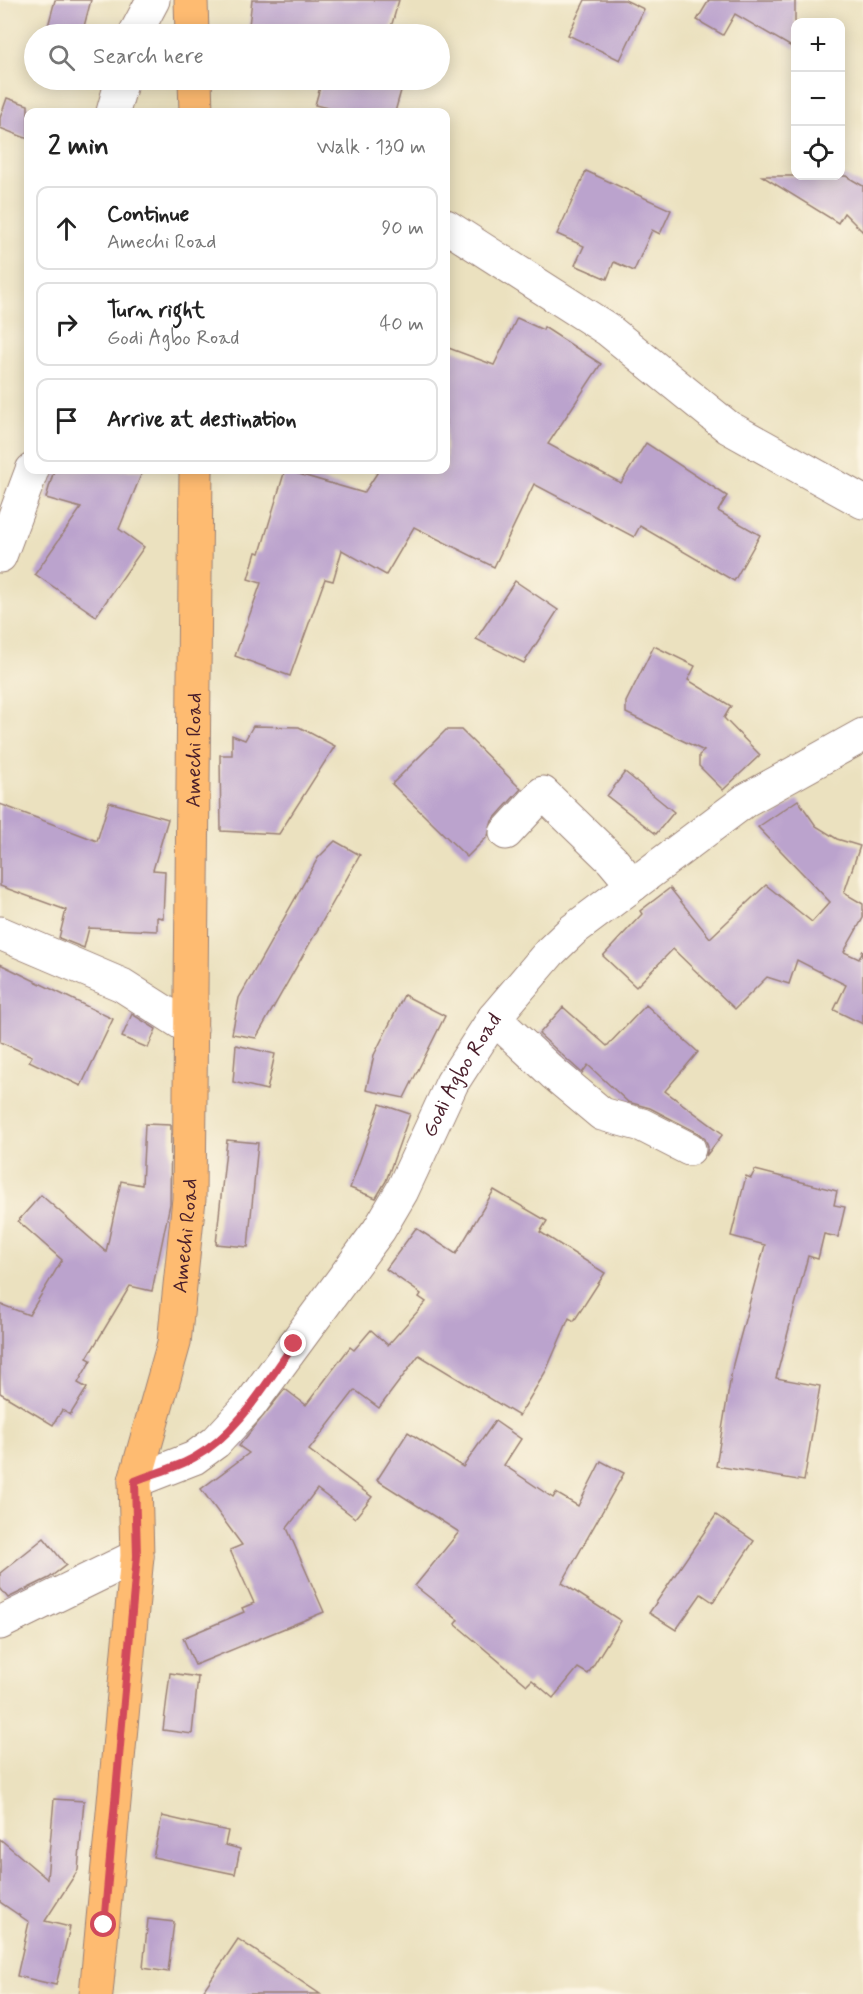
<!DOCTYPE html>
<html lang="en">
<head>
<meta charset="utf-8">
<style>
	:root { --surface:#fff; --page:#f6f6f6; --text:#222; --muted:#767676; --line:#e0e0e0 }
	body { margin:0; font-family:Mynerve,sans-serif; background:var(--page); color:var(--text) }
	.controls { position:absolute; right:18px; top:18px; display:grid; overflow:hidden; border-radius:12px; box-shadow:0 3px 15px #0003 }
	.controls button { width:54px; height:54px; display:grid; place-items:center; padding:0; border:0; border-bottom:2px solid var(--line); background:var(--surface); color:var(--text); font:30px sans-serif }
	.stop { position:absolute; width:18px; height:18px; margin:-14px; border:4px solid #d1495b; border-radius:50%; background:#fff }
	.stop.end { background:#d1495b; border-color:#fff; box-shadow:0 2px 6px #0008 }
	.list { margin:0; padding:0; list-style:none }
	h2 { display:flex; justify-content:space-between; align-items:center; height:78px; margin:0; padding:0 24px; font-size:26px }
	h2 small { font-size:20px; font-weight:400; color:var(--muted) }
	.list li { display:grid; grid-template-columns:39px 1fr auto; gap:18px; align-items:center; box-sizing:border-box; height:84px; margin:0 12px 12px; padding:0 12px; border:2px solid var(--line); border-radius:12px }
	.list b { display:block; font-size:22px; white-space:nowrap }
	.list p { margin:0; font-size:20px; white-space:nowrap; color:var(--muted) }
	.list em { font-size:20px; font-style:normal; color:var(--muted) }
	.icon { flex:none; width:33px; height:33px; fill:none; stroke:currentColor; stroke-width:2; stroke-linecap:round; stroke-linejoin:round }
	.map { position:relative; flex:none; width:863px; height:1994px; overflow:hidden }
	.search { position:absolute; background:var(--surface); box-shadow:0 3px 15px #0003; left:24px; top:24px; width:426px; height:66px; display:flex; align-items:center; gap:15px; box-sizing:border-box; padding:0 21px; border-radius:33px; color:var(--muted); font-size:22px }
	.panel { position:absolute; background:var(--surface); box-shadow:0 3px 15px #0003; left:24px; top:108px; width:426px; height:366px; border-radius:12px }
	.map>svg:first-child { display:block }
</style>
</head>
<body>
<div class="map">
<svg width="863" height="1994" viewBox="0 0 863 1994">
	<rect width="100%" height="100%" fill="#fcf5e5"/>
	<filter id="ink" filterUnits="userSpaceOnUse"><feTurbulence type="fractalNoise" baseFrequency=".0167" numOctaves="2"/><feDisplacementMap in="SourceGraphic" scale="12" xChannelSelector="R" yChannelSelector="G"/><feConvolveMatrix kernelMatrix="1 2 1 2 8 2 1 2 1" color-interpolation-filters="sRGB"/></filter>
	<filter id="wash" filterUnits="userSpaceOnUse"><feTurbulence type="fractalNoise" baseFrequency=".008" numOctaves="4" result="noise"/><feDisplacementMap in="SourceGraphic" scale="24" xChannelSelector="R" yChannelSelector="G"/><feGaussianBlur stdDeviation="1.35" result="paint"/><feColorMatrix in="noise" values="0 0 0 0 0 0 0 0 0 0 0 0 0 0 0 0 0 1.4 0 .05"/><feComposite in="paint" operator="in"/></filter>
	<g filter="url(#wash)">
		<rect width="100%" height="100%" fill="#ebe1bf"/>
		<g id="blocks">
			<g fill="#bba3cd">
				<polygon points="55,0 91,0 82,34 63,34 47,30"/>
				<polygon points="252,0 399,0 389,34 248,34"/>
				<polygon points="585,0 625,0 644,9 620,60 568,35"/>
				<polygon points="709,0 795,0 795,49 735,14 723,35 697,20"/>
				<polygon points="322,80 404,80 395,112 344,112 315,105"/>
				<polygon points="7,98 28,105 28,139 0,128 0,118"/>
				<polygon points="586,171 671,210 660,234 652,230 634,271 614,262 607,279 575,265 584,246 557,234"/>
				<polygon points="762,176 846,176 863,186 863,232 844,213 838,223"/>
				<polygon points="517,318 543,330 544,327 601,364 548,444 621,483 646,443 727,496 718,511 760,535 734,581 640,526 634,537 534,484 494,567 414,527 386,575 342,550 333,581 325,579 290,676 235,656 261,583 248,579 256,552 260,553 285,470 364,493 379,470 446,470 446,347 494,365"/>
				<polygon points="54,470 143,470 119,529 144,547 96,616 35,574 81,508 46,498"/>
				<polygon points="515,581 558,610 524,663 476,639"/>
				<polygon points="654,646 695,666 688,680 731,706 724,718 760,755 723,790 699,766 699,755 704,751 626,713 626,702"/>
				<polygon points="253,726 299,727 335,746 279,834 221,831 220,755 232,755 232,735 245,740"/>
				<polygon points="446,730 461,730 521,789 492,821 488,836 467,857 392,784"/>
				<polygon points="625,772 674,812 656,834 607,796"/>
				<polygon points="798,800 816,826 837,839 860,846 844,893 863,904 863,918 844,952 859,959 863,950 863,1024 834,1010 846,985 797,960 789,984 767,977 735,1009 673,949 636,987 603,956 642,914 640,911 670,888 710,938 766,885 812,922 830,902 758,827"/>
				<polygon points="109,802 168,819 153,870 165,871 163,918 157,917 157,931 89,928 84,948 59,938 66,910 0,886 0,804 97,841"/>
				<polygon points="335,841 360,855 256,1038 232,1034 239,998 318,858"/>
				<polygon points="0,964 113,1019 81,1086 29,1061 32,1056 0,1042"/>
				<polygon points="404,995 445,1016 404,1098 366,1090 374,1055"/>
				<polygon points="646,1005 698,1052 665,1091 723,1134 706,1156 708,1147 705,1139 698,1133 650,1108 628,1102 588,1065 582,1073 539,1034 563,1007 607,1046"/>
				<polygon points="132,1014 156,1029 148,1048 122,1037"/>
				<polygon points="236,1045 275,1054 267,1090 233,1082"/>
				<polygon points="380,1104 410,1114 386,1181 376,1198 350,1188"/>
				<polygon points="145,1124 171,1125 170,1204 152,1291 130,1286 87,1358 91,1360 78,1383 87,1388 70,1415 62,1410 53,1425 0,1393 0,1304 29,1315 62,1260 18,1221 41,1195 106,1252 121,1181 142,1185"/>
				<polygon points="227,1140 258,1143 248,1247 216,1244"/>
				<polygon points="755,1170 837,1191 834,1205 845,1207 838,1237 824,1234 818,1259 808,1256 776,1378 820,1386 804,1481 716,1466 733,1364 765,1245 731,1236 746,1176 751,1178"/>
				<polygon points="494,1190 547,1221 540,1232 605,1273 574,1321 569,1318 546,1371 519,1416 419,1355 379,1408 355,1390 309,1450 372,1497 355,1518 317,1489 287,1528 324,1612 195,1665 183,1638 244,1612 242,1608 254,1603 230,1550 242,1545 201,1489 249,1453 239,1446 285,1389 306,1405 350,1347 354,1350 371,1330 388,1345 426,1302 419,1297 421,1294 386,1269 416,1228 456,1254"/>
				<polygon points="495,1421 521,1439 504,1465 553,1498 556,1493 578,1506 601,1461 624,1473 562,1583 621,1621 588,1674 578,1668 553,1698 532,1680 527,1685 455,1624 458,1620 415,1586 459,1532 377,1480 408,1432 463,1467"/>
				<polygon points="716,1515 754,1541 713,1602 701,1594 676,1630 649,1613"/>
				<polygon points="44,1538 66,1565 49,1578 8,1598 0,1588 0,1573"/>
				<polygon points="170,1673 198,1677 192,1734 163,1730"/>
				<polygon points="54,1799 84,1801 78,1870 45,1921 70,1927 56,1985 17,1976 29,1922 0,1902 0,1839 47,1879"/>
				<polygon points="162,1816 228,1831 225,1845 240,1849 235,1874 153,1857"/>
				<polygon points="148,1919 174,1922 168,1972 143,1968"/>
				<polygon points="238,1939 320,1994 201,1994"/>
			</g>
		</g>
	</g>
	<g filter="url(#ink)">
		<use href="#blocks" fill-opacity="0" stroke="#9a8075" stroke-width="1.5"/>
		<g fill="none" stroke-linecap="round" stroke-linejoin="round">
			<g stroke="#9a8075" stroke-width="35">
				<g id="minor">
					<polyline points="135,34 153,0"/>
					<polyline points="113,112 122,80"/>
					<polyline points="446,226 607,329 728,427 863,502"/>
					<polyline points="0,556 32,470"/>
					<polyline points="506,833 543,793 612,860 633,885"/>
					<polyline points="0,933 122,985 191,1029"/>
					<polyline points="494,1018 553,1073 602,1114 642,1125 689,1149"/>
					<path id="s1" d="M135,1481L194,1458L216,1442L250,1405L379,1230L402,1191L452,1083L494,1018L550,952L573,930L746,800L863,735"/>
					<polyline points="0,1623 137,1556"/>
				</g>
			</g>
			<g stroke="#9a8075" stroke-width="35">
				<g id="major">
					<polyline points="191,0 192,34"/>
					<polyline points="195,80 196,112"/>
					<path id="s2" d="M96,1994L137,1556L135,1481L174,1343L189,1199L196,470"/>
				</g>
			</g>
			<use href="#minor" stroke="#fff" stroke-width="33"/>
			<use href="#major" stroke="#febb71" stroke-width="33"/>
		</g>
	</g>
	<g fill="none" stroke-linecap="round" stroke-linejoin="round" filter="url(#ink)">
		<path stroke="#d1495b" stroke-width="8" d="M104,1925L137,1556L135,1481C154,1473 177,1468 195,1457C238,1433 266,1383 294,1344"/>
	</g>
	<g text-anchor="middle" stroke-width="4.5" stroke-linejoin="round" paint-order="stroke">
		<g font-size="21" fill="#4a1f2b" stroke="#fcf5e5">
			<text dy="7" stroke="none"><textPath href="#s2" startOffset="1252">Amechi Road</textPath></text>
			<text dy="7" stroke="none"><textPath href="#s1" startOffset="534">Godi Agbo Road</textPath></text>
			<text dy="7" stroke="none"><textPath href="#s2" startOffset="766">Amechi Road</textPath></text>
		</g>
	</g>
</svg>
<div class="controls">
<button>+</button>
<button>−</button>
<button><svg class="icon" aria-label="locate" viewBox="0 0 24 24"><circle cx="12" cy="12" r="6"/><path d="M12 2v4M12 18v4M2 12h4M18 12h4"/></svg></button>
</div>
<div class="stop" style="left:104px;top:1925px"></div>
<div class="stop end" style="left:294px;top:1344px"></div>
<div class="search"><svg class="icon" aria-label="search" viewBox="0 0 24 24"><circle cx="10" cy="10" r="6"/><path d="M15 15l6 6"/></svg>Search here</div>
<section class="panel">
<h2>2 min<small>Walk · 130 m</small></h2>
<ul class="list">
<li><svg class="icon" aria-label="ahead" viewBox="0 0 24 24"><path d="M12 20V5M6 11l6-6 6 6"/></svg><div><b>Continue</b><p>Amechi Road</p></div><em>90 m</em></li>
<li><svg class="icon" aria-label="right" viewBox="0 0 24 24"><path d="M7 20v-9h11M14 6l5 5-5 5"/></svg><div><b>Turn right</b><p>Godi Agbo Road</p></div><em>40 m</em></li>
<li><svg class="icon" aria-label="arrive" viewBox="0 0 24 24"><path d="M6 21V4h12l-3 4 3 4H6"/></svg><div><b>Arrive at destination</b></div></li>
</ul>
</section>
</div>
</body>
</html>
